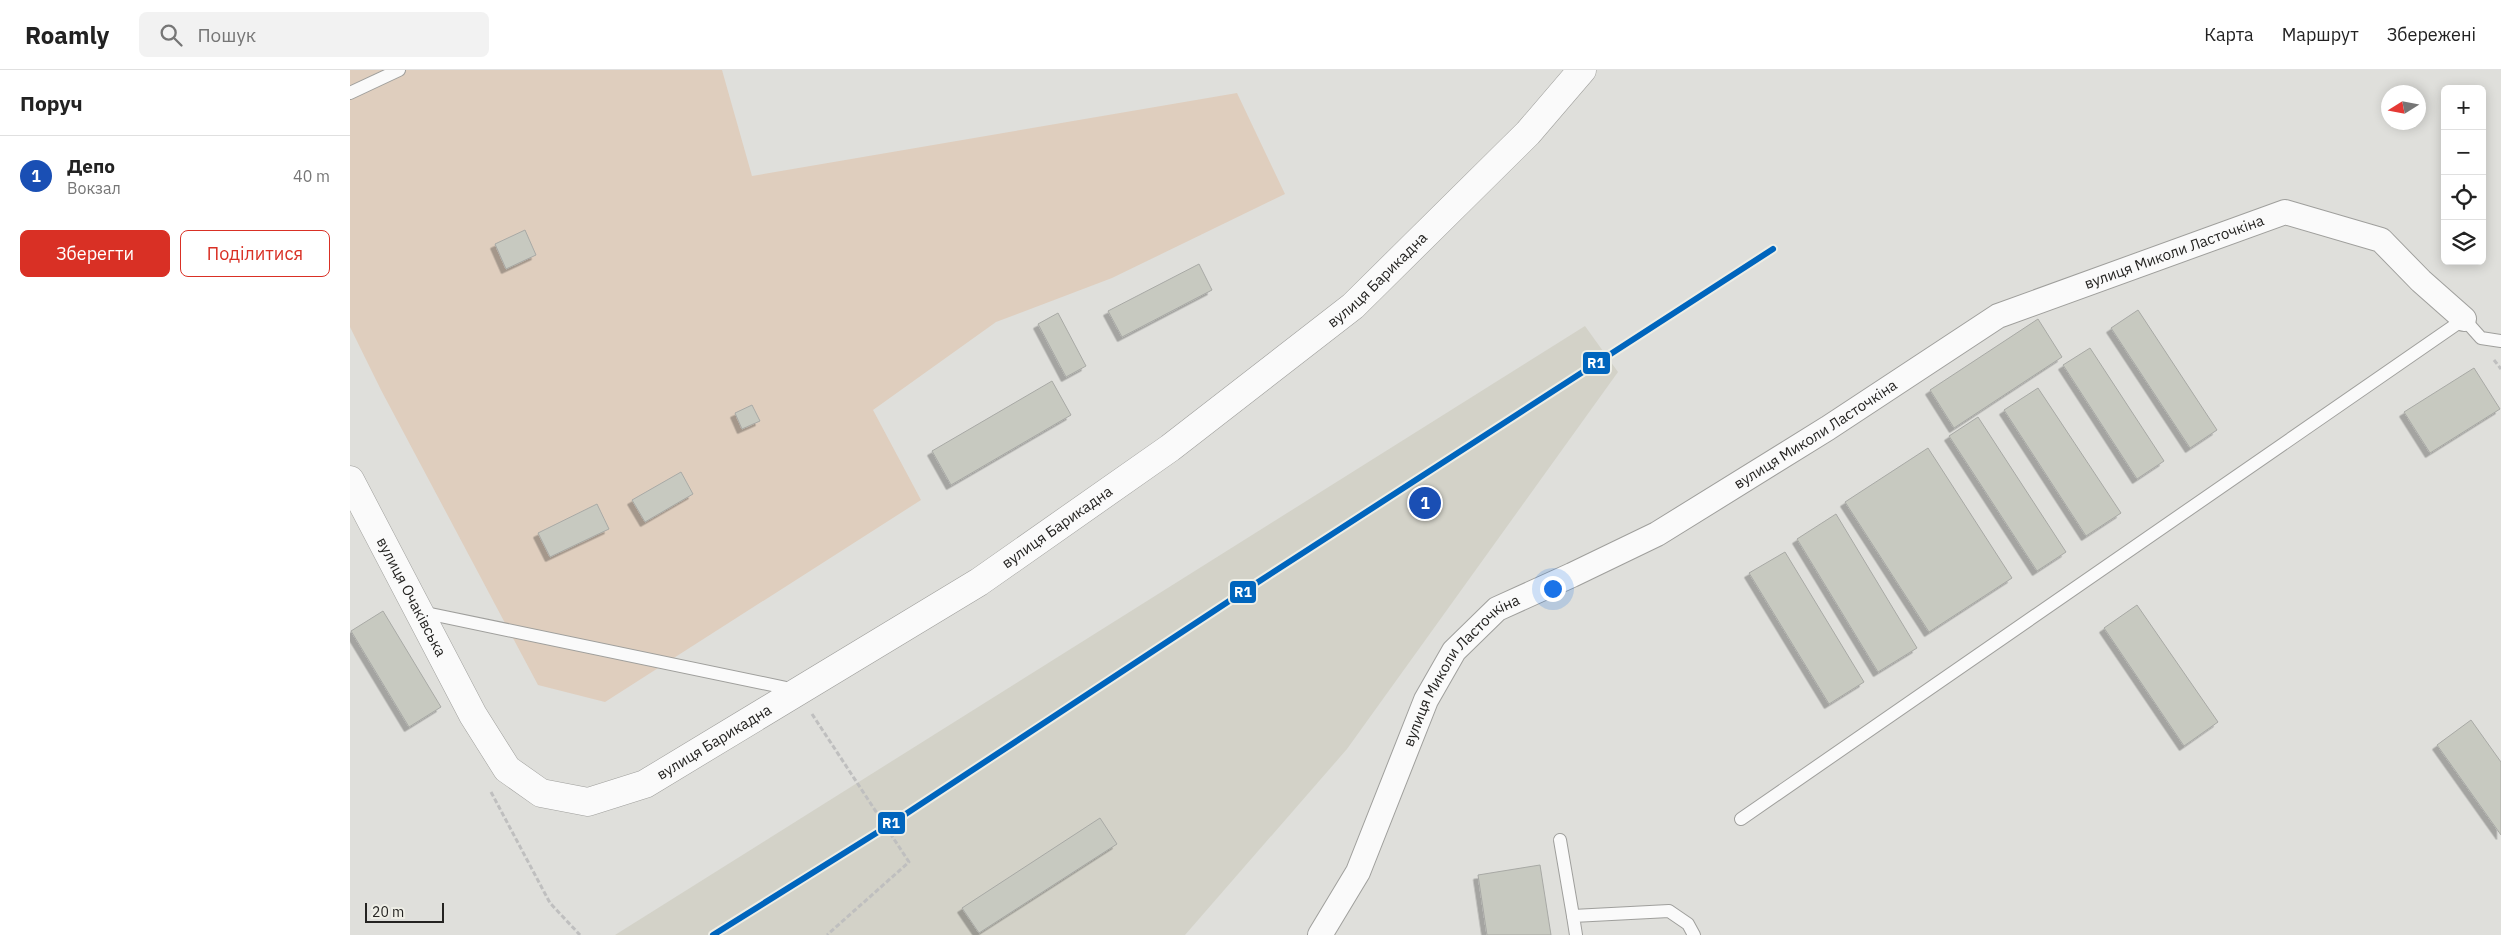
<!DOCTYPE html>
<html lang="uk">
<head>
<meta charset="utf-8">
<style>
	:root { --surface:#fff; --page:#f2f2f2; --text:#222; --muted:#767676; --line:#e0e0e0; --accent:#d93025 }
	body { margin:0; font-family:"IBM Plex Sans",sans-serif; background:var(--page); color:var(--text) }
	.controls { position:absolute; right:15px; top:15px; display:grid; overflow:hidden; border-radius:8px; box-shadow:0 2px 12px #0003 }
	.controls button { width:45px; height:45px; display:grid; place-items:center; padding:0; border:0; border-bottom:1px solid var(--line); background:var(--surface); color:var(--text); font:25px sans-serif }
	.compass { position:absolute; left:2031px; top:15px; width:45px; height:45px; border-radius:50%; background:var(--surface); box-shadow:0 2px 12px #0003; rotate:259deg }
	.scale { position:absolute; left:15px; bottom:12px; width:79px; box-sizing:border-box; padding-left:5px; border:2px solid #242321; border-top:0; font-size:14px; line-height:18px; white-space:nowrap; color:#242321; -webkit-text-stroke:4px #eeeee6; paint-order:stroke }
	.you { position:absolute; left:1202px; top:518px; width:18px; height:18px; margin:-12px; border:4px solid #fff; border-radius:50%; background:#1a73e8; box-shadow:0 0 0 8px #1a73e833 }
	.badge { display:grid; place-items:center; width:32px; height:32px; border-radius:50%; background:var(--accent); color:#fff; font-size:16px; font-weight:700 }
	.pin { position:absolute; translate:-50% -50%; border:2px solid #fff; box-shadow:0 1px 5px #0006 }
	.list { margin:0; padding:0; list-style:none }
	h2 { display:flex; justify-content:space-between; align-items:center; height:65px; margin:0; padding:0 20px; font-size:21px }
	h2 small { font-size:16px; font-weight:400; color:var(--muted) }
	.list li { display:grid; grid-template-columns:32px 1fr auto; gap:15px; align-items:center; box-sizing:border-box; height:80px; padding:0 20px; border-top:1px solid var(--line) }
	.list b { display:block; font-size:19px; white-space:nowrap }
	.list p { margin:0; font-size:16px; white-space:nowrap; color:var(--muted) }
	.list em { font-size:16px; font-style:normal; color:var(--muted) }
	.actions { display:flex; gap:10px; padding:15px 20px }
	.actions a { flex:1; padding:11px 0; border:1px solid var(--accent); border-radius:8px; text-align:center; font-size:18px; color:var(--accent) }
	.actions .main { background:var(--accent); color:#fff }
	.icon { flex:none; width:28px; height:28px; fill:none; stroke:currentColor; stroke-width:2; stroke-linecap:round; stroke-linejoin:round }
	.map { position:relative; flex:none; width:2151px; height:865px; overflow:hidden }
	header { display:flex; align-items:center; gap:30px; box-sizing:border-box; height:70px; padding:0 25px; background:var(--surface); border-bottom:1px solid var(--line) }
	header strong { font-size:24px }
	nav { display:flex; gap:28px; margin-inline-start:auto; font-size:18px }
	.search { width:350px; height:45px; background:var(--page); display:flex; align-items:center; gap:12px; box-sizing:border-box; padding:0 18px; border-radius:8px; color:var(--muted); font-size:19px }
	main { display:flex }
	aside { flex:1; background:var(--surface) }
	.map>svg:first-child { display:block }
</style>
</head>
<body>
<header>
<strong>Roamly</strong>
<div class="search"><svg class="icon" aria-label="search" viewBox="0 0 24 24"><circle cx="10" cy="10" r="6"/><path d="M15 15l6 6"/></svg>Пошук</div>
<nav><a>Карта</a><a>Маршрут</a><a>Збережені</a></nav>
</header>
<main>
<aside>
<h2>Поруч<small></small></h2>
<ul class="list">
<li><span class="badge" style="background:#1a4fb4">1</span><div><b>Депо</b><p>Вокзал</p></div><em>40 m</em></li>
</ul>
<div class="actions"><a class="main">Зберегти</a><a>Поділитися</a></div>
</aside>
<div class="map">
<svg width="2151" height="865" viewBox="0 0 2151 865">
	<defs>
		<filter id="shadow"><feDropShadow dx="-4.5" dy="4.5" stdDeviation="0" flood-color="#0004"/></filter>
	</defs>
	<rect width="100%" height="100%" fill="#dfdfdb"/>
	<polygon fill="#d3d2c8" points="1235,256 1268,302 997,679 835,865 265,865"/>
	<polygon fill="#dfcebe" points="0,0 372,0 402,106 887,23 935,124 762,208 646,252 523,340 571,430 255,632 188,615 31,320 0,257"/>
	<g fill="#c7c9c0" stroke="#a8a9a5" filter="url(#shadow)">
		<polygon points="175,160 186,185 156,199 145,174"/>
		<polygon points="849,194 862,220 772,267 758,241"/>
		<polygon points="1788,240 1867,360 1840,378 1761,258"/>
		<polygon points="708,243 736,296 716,307 688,254"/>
		<polygon points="1688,249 1712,287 1604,358 1580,320"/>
		<polygon points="1740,278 1814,391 1787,409 1713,295"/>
		<polygon points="2124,298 2150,339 2080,383 2054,342"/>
		<polygon points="702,311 721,345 601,415 582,381"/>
		<polygon points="1688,318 1771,443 1736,466 1654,340"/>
		<polygon points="402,335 410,351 392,359 385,343"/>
		<polygon points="1628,347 1716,482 1687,501 1599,366"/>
		<polygon points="1578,378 1662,508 1579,562 1495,432"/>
		<polygon points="331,402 343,424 295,452 282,430"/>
		<polygon points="247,434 259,459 200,487 188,463"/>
		<polygon points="1486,444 1567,578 1528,602 1447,469"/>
		<polygon points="1435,482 1514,612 1479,634 1399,503"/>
		<polygon points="1787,535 1868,652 1834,676 1754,558"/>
		<polygon points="33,541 91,637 59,657 1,561"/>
		<polygon points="2121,650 2151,692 2151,765 2087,675"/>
		<polygon points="750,748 767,774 629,863 612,838"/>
		<polygon points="1190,795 1201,865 1137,865 1128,805"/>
	</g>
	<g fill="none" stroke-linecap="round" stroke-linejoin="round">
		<g stroke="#9f9f9c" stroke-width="14">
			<g id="lane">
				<polyline points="0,23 49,0"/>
				<polyline points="71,542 446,620"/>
				<polyline points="1391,749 2114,249 2131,268 2151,271"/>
				<polyline points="1210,770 1223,846"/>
				<polyline points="1226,865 1223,846 1319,841 1338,854 1344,865"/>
			</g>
		</g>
		<g stroke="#9f9f9c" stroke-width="26">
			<g id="street">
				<path id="s1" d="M970,865L1008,802L1076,630L1104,581L1147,539L1222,505L1307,464L1478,358L1648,246L1935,142L2031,170L2071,211L2114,249"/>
			</g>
		</g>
		<g stroke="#9f9f9c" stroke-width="29">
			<g id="primary">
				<path id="s2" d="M0,410L123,645L157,699L191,723L238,732L295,714L629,512L820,378L1003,236L1178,63L1232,0"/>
			</g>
		</g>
		<g stroke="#bfbfbf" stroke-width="3" stroke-dasharray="5 2.5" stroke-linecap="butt">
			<polyline points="2144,290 2151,299"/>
			<polyline points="462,644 559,792 477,865"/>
			<polyline points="141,722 200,833 230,865"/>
		</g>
		<use href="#lane" stroke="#fafafa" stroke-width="12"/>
		<use href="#street" stroke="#fafafa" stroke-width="24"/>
		<use href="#primary" stroke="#fafafa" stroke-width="28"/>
		<g stroke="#eeeee6" stroke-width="10">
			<polyline id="rail-1" points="363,865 536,757 905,514 1423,179"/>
		</g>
		<use href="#rail-1" stroke="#0065bd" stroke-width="6"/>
	</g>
	<g text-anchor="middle" stroke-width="4.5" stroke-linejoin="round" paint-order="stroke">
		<g font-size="15" fill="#242321" stroke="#eeeee6">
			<text dy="5" stroke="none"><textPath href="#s1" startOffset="1144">вулиця Миколи Ласточкіна</textPath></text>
			<text dy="5" stroke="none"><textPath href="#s2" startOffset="1369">вулиця Барикадна</textPath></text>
			<text dy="5" stroke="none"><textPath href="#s1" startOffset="739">вулиця Миколи Ласточкіна</textPath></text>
			<text dy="5" stroke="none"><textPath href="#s2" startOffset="964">вулиця Барикадна</textPath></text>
			<text dy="5" stroke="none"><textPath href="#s2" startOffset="132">вулиця Очаківська</textPath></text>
			<text dy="5" stroke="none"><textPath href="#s1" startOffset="304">вулиця Миколи Ласточкіна</textPath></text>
			<text dy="5" stroke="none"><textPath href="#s2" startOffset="559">вулиця Барикадна</textPath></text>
		</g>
	</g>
	<g stroke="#eeeee6" stroke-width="2">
		<rect x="1232" y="281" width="29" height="24" rx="5" fill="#0065bd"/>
		<rect x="879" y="510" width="28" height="24" rx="5" fill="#0065bd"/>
		<rect x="527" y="741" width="29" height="24" rx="5" fill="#0065bd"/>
	</g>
	<g font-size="14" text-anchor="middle" font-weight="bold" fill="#fff">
		<text x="1246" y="298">R1</text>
		<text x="893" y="527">R1</text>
		<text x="541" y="758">R1</text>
	</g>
</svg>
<div class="controls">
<button>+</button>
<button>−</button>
<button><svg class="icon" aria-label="locate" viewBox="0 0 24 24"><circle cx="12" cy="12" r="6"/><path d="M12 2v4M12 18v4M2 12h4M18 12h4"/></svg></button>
<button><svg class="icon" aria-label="layers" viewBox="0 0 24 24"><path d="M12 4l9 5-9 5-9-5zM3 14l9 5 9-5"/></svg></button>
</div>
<svg class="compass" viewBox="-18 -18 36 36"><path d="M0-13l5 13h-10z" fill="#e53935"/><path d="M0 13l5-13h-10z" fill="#767676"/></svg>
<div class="scale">20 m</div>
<div class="you"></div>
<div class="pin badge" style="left:1075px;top:433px;background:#1a4fb4">1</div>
</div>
</main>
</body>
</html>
